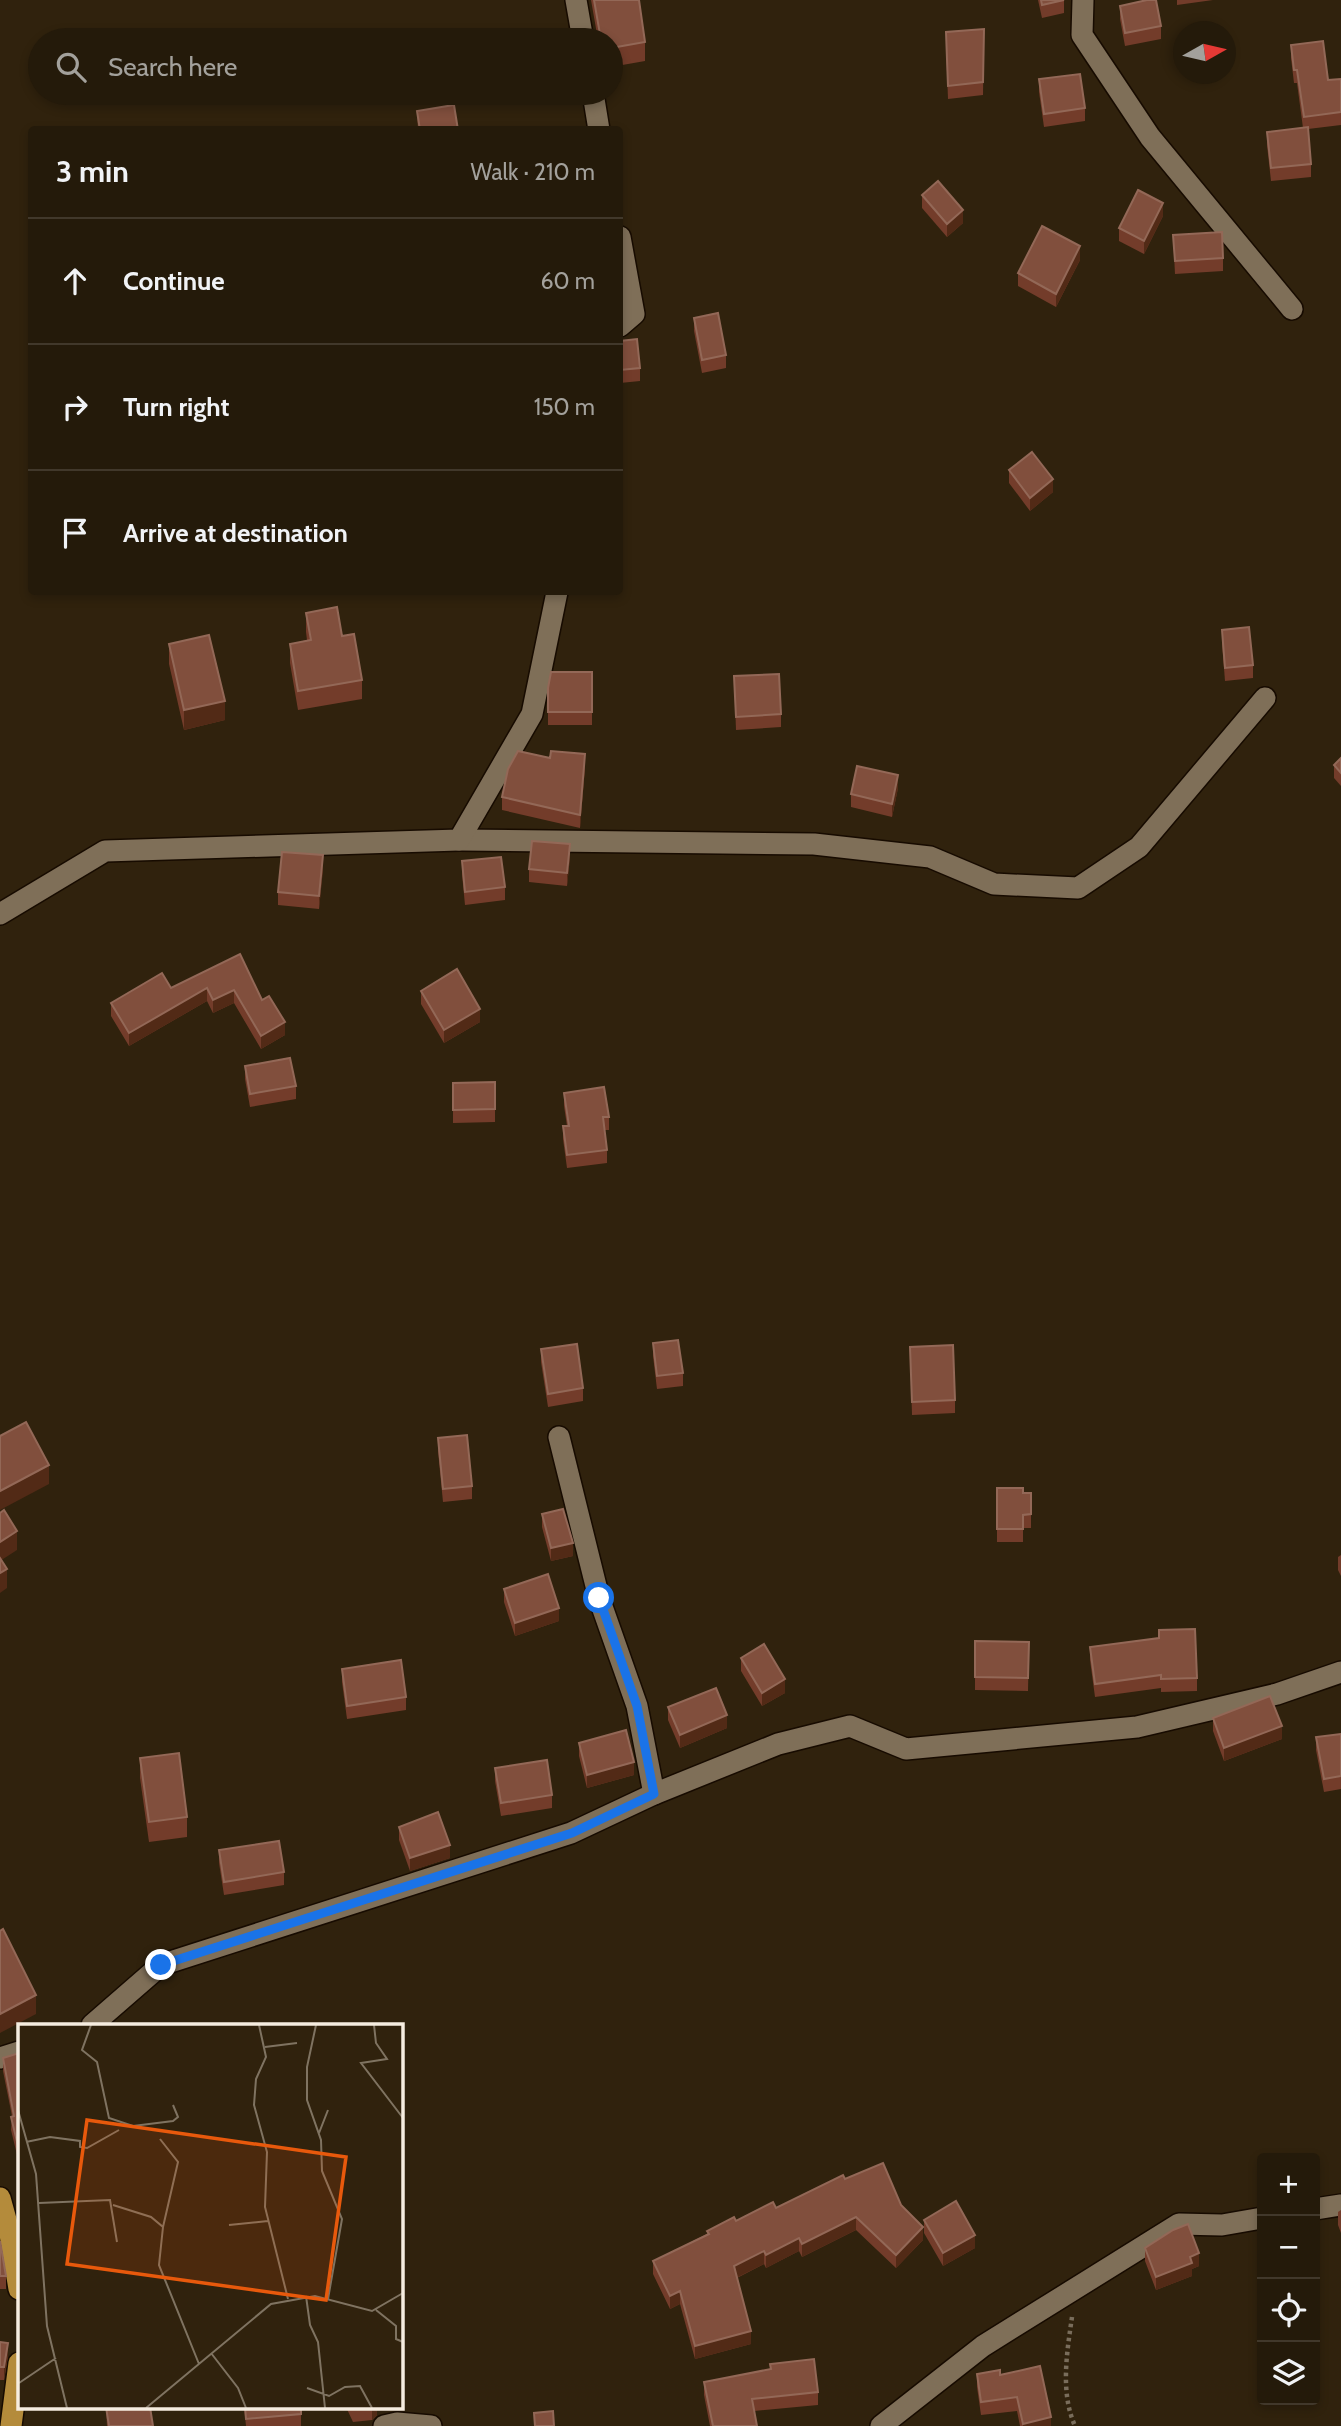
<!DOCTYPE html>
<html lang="en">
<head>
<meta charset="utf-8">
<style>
	:root { --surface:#241a0a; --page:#302718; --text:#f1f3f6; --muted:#a3a19c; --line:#41382b }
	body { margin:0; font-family:Cabin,sans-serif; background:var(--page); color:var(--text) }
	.controls { position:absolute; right:21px; bottom:21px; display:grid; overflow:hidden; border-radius:7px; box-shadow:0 4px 10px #0003 }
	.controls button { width:63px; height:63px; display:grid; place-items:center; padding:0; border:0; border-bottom:2px solid var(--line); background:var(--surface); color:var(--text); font:35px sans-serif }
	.compass { position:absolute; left:1173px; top:21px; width:63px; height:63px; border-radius:50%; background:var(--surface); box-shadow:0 4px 10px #0003; rotate:82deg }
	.stop { position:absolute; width:21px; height:21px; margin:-16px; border:5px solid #1a73e8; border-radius:50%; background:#fff }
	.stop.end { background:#1a73e8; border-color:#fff; box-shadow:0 2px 7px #0008 }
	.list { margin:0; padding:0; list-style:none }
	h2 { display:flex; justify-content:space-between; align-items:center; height:91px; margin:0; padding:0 28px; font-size:30px }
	h2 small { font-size:23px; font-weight:400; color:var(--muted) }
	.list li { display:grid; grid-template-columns:46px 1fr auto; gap:21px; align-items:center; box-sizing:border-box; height:126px; padding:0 28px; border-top:2px solid var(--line) }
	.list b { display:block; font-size:26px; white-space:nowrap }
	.list em { font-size:23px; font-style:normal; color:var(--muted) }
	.icon { flex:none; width:38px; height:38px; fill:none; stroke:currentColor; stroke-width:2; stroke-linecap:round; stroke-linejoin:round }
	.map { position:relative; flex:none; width:1341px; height:2426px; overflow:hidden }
	.search { position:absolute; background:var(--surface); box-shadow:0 4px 10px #0003; left:28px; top:28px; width:595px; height:77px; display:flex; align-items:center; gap:18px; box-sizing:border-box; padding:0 24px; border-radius:38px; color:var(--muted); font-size:26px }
	.panel { position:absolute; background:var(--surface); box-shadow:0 4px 10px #0003; left:28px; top:126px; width:595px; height:469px; border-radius:7px }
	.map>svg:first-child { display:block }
</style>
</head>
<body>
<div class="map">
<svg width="1341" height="2426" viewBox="0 0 1341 2426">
	<rect width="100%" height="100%" fill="#30220d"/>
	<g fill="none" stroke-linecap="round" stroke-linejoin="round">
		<g stroke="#170b00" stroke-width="24">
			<g id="street">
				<polyline points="576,0 583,40"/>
				<polyline points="1083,0 1082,35 1150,137 1292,309"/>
				<polyline points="593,93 599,130"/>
				<polyline points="620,237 634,314 620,326"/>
				<polyline points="459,840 814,844 930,857 994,884 1078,888 1139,847 1265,698"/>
				<polyline points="0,914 105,851 459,840 532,714 557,592"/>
				<polyline points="559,1437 599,1598 637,1706 654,1794"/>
				<polyline points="92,2025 161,1965 571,1833 654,1794 778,1744 850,1726 906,1749 1137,1727 1277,1694 1341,1672"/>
				<polyline points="0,2058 19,2052"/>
				<polyline points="1315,2209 1341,2205"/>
				<polyline points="384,2426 397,2423 431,2426"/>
				<polyline points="881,2426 983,2346 1179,2224 1222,2225 1262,2218"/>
			</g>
		</g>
		<g stroke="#170b00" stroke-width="24">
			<g id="primary">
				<polyline points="0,2198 10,2234 19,2289"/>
				<polyline points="11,2426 19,2363"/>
			</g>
		</g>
		<path stroke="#796d5b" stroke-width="4.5" stroke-dasharray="3.5 3.5" stroke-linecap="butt" d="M1072,2317C1067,2352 1060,2392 1075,2426"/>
		<use href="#street" stroke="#7f6f58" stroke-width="21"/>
		<use href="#primary" stroke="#b48b3b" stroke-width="21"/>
	</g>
	<g fill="#733c2a">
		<polygon points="591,0 639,0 645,42 645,61 611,67 611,40 598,40"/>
		<polygon points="1038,0 1064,0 1064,13 1042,18"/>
		<polygon points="1177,0 1213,0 1177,5"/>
		<polygon points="1120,6 1161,26 1161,39 1125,46 1120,19"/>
		<polygon points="984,29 983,95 948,99 946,46"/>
		<polygon points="1291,45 1328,80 1341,79 1341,125 1308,129 1311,164 1311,177 1271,181 1267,145 1267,132 1303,128 1297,83 1294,83 1291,58"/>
		<polygon points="1039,79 1085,108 1085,121 1044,127 1039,92"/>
		<polygon points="417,111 458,130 418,130"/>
		<polygon points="922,195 963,223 947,237 922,208"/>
		<polygon points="1163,216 1144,254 1119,241 1119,228"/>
		<polygon points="1173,235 1223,258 1223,271 1175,274"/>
		<polygon points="1080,260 1056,307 1018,286 1018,273"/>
		<polygon points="694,318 726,355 726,368 702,373 694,331"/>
		<polygon points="620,341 640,368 640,381 620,383"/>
		<polygon points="1009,470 1053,492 1030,511 1009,483"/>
		<polygon points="306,613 362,680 362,699 298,710 290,663 290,644 307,640 306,632"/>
		<polygon points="1222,630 1253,665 1253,678 1225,681 1222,643"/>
		<polygon points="169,644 225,720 184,730 169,664"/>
		<polygon points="592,672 592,725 548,725 548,688"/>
		<polygon points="734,676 781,714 781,727 736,730"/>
		<polygon points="1341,758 1341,786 1334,778 1334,765"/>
		<polygon points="585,767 580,828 502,810 502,797"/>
		<polygon points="898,788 892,817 851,807 851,794"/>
		<polygon points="570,857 567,886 529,882 529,869"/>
		<polygon points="462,861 505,887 505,900 465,905 462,874"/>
		<polygon points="323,869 319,909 278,905 278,892"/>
		<polygon points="240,954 262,1000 285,1035 261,1049 234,1003 213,1013 207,1001 129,1046 111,1016 111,1003 171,988"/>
		<polygon points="421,991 480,1022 444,1043 421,1004"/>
		<polygon points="245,1066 296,1086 296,1099 250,1107 245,1079"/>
		<polygon points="495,1082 495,1122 453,1123 453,1083"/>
		<polygon points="564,1093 609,1117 609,1130 604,1130 607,1150 607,1163 567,1168 563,1139 563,1126 567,1126 564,1106"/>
		<polygon points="653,1343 683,1373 683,1386 657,1389 653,1356"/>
		<polygon points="910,1347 955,1400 955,1413 912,1415"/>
		<polygon points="541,1349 583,1388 583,1401 548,1407 541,1362"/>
		<polygon points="438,1438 472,1486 472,1499 443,1502 438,1451"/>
		<polygon points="997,1488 1023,1493 1031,1493 1031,1528 1023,1528 1023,1542 997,1542"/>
		<polygon points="542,1514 573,1556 551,1561 542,1527"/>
		<polygon points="1341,1555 1341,1576 1338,1570 1338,1557"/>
		<polygon points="504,1589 559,1621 515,1636 504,1602"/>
		<polygon points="1159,1638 1197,1678 1197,1691 1161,1692 1161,1688 1095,1697 1090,1660 1090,1647"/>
		<polygon points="975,1641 1029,1642 1028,1691 975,1690"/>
		<polygon points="741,1658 785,1693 762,1706 741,1671"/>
		<polygon points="342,1669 406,1697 406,1710 347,1719 342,1682"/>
		<polygon points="668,1707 727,1728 680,1748 668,1720"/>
		<polygon points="1213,1718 1282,1739 1224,1761 1213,1731"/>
		<polygon points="1341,1734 1341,1789 1324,1792 1316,1750 1316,1737"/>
		<polygon points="579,1743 634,1775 587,1788 579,1756"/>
		<polygon points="140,1758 187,1817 187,1837 149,1842 140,1778"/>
		<polygon points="495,1768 552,1795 552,1808 501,1816 495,1781"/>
		<polygon points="399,1827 450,1858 410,1871 399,1840"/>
		<polygon points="219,1850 284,1872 284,1885 224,1895 219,1863"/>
		<polygon points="19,2053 19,2163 11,2130 12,2116 3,2071 3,2058"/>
		<polygon points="845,2179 901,2205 923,2240 896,2268 856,2230 802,2257 799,2251 766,2268 764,2264 737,2278 751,2344 695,2359 680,2304 670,2309 653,2274 653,2261 707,2234 707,2231 776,2208"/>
		<polygon points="1341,2210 1341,2233 1338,2225 1338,2212"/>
		<polygon points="924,2220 975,2248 943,2266 924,2233"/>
		<polygon points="0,2241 6,2276 6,2289 0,2289"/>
		<polygon points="1145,2248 1199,2266 1192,2269 1192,2276 1156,2290 1145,2261"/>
		<polygon points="0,2342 8,2356 4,2380 0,2380"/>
		<polygon points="977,2374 1000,2375 1051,2426 1020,2426 1017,2411 981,2415 977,2387"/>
		<polygon points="704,2382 818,2392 818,2405 754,2411 757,2426 710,2426 704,2395"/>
		<polygon points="106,2407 150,2407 153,2426 107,2426"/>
		<polygon points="244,2407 301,2407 301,2426 246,2426"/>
		<polygon points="346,2407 377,2407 377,2415 372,2420 353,2422"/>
	</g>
	<g fill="#522a16">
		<polygon points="1163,203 1163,216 1144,254 1144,241"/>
		<polygon points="963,210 963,223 947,237 947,224"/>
		<polygon points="1080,246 1080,260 1056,307 1056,294"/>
		<polygon points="1053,479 1053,492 1030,511 1030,498"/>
		<polygon points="225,701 225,720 184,730 184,710"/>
		<polygon points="585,754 585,767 580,828 580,815"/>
		<polygon points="898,775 898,788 892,817 892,804"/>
		<polygon points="570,844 570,857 567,886 567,873"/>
		<polygon points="323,855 323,869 319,909 319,896"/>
		<polygon points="207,988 207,1001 129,1046 129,1033"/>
		<polygon points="234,990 234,1003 213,1013 213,1000"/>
		<polygon points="480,1009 480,1022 444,1043 444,1030"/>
		<polygon points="285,1022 285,1035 261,1049 261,1036"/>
		<polygon points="49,1465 49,1484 0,1510 0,1491"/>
		<polygon points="17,1531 17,1550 0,1561 0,1542"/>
		<polygon points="573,1543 573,1556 551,1561 551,1548"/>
		<polygon points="7,1569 7,1588 0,1593 0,1573"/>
		<polygon points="559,1608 559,1621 515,1636 515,1623"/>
		<polygon points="785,1679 785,1693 762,1706 762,1693"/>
		<polygon points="727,1715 727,1728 680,1748 680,1735"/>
		<polygon points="1282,1726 1282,1739 1224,1761 1224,1748"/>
		<polygon points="634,1762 634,1775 587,1788 587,1775"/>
		<polygon points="450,1845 450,1858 410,1871 410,1858"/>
		<polygon points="36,1995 36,2014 0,2033 0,2014"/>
		<polygon points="856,2217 856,2230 802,2257 802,2244"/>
		<polygon points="923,2227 923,2240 896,2268 896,2255"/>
		<polygon points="975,2235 975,2248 943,2266 943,2253"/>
		<polygon points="799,2238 799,2251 766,2268 766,2255"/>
		<polygon points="764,2251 764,2264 734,2279 734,2266"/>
		<polygon points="1199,2253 1199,2266 1192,2269 1192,2276 1156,2290 1156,2277 1190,2257"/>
		<polygon points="680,2291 680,2304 670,2309 670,2296"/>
		<polygon points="751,2331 751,2344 695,2359 695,2346"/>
		<polygon points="8,2343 8,2356 4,2380 4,2367"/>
		<polygon points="372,2407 377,2407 377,2415 372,2420"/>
		<polygon points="1051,2417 1051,2426 1023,2426 1023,2424"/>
	</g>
	<g fill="#814f3d" stroke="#936857" stroke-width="2">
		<polygon points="594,0 639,0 645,42 611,48 611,40 601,40"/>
		<polygon points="1041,0 1064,0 1042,5"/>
		<polygon points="1147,0 1156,0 1161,26 1125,33 1120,6"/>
		<polygon points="984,29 983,82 948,86 946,32"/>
		<polygon points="1323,41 1328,80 1341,79 1341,112 1304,117 1297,70 1294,70 1291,45"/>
		<polygon points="1080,74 1085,108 1044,114 1039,79"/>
		<polygon points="454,105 458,130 420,130 417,111"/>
		<polygon points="1308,127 1311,164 1271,168 1267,132"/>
		<polygon points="938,181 963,210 947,224 922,195"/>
		<polygon points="1138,190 1163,203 1144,241 1119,228"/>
		<polygon points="1042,226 1080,246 1056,294 1018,273"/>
		<polygon points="1222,232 1223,258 1175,261 1173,235"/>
		<polygon points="718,313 726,355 702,360 694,318"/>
		<polygon points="637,339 640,368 620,370 620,341"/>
		<polygon points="1032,452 1053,479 1030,498 1009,470"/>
		<polygon points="337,607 342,636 354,634 362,680 298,691 290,644 311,640 306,613"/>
		<polygon points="1249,627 1253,665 1225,668 1222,630"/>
		<polygon points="209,635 225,701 184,710 169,644"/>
		<polygon points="551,672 592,672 592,712 548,712 548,688"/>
		<polygon points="779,674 781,714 736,717 734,676"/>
		<polygon points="518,751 550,758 551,751 585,754 580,815 502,797 508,769"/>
		<polygon points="1341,758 1341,773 1334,765"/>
		<polygon points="857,766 898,775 892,804 851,794"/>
		<polygon points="532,841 570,844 567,873 529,869"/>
		<polygon points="282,852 323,855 319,896 278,892"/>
		<polygon points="501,857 505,887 465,892 462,861"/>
		<polygon points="240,954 262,1000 269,996 285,1022 261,1036 234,990 213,1000 207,988 129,1033 111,1003 162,973 171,988"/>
		<polygon points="457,969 480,1009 444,1030 421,991"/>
		<polygon points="290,1058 296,1086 250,1094 245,1066"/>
		<polygon points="495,1082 495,1109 453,1110 453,1083"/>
		<polygon points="604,1087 609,1117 603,1117 607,1150 567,1155 563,1126 569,1126 564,1093"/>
		<polygon points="678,1340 683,1373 657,1376 653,1343"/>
		<polygon points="577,1344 583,1388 548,1394 541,1349"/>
		<polygon points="953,1345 955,1400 912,1402 910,1347"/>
		<polygon points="26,1422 49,1465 0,1491 0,1436"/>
		<polygon points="467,1435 472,1486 443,1489 438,1438"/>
		<polygon points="997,1488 1023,1488 1023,1493 1031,1493 1031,1514 1023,1515 1023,1529 997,1529"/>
		<polygon points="563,1509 573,1543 551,1548 542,1514"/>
		<polygon points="4,1510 17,1531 0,1542 0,1513"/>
		<polygon points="0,1558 7,1569 0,1573"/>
		<polygon points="548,1574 559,1608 515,1623 504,1589"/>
		<polygon points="1195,1629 1197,1678 1161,1679 1161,1675 1095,1684 1090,1647 1159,1638 1159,1630"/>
		<polygon points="975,1641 1029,1642 1028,1678 975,1677"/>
		<polygon points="764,1644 785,1679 762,1693 741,1658"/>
		<polygon points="401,1660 406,1697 347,1706 342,1669"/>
		<polygon points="716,1688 727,1715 680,1735 668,1707"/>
		<polygon points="1270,1696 1282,1726 1224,1748 1213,1718"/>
		<polygon points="626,1730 634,1762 587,1775 579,1743"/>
		<polygon points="1341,1734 1341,1776 1324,1779 1316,1737"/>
		<polygon points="179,1753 187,1817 149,1822 140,1758"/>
		<polygon points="547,1760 552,1795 501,1803 495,1768"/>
		<polygon points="438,1812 450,1845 410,1858 399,1827"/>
		<polygon points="279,1841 284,1872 224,1882 219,1850"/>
		<polygon points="3,1929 36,1995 0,2014 0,1931"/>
		<polygon points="19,2053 19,2150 11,2117 14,2116 3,2058"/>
		<polygon points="883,2163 901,2205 923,2227 896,2255 856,2217 802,2244 799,2238 766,2255 764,2251 734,2266 751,2331 695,2346 680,2291 670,2296 653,2261 709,2234 707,2231 734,2217 736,2221 773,2202 776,2208 843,2175 845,2179"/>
		<polygon points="956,2201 975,2235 943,2253 924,2220"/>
		<polygon points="1188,2224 1199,2253 1190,2257 1192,2263 1156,2277 1145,2248 1173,2230"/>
		<polygon points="0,2241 6,2276 0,2276"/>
		<polygon points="0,2342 8,2343 4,2367 0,2367"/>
		<polygon points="814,2359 818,2392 752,2399 757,2426 713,2426 704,2382 771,2369 770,2364"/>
		<polygon points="1040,2366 1051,2417 1023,2424 1017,2397 981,2402 977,2374 1000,2370 1000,2375"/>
		<polygon points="106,2407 150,2407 153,2426 109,2426"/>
		<polygon points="245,2407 301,2407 301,2414 246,2419"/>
		<polygon points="352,2407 373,2407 353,2409"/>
		<polygon points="553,2411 554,2426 535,2426 534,2413"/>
	</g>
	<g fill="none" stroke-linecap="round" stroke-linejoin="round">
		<polyline stroke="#1a73e8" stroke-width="9" points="161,1965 572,1833 654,1794 637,1706 599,1598"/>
	</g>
	<g transform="translate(18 2024)">
		<rect width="385" height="385" fill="#30220d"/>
		<path fill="none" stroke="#7f7361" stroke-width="2" d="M73,1L64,26L79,38L91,94L115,102L155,97L160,93L155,81M241,1L248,33L238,55L236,81L249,128L247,183L270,275M298,1L289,43V76L303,116L304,147L324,195L310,275M356,1L358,19L369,35L343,39L385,94M247,23L279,19M0,86L18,150L29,302L49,384M301,109L310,86M142,115L160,138L145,203M8,118L32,113L62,117V123L69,124L101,106M21,179L92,176L99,218M95,181L133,193L145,203L141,241L181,340M211,201L250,197M288,272L292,301L300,318L307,384M358,286L378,302V315L385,318M193,329L220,364L228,384M1,359L38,334M289,364L311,372L327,363L342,362L354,384M128,384L253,280L297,272L354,287L385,269"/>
		<path fill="#e8590c" fill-opacity="0.15" stroke="#e8590c" stroke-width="3.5" d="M69,96L328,133L308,276L49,240Z"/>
		<rect width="385" height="385" fill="none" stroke="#f6ede0" stroke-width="3.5"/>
	</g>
</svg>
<div class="controls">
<button>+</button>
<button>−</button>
<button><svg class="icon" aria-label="locate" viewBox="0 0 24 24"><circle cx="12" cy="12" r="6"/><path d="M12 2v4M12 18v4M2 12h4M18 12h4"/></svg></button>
<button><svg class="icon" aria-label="layers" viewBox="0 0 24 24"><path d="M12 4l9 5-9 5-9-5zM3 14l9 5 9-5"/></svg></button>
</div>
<svg class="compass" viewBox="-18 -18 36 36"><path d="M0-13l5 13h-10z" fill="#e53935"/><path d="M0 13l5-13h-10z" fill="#a3a19c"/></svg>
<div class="stop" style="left:599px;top:1598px"></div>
<div class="stop end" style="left:161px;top:1965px"></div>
<div class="search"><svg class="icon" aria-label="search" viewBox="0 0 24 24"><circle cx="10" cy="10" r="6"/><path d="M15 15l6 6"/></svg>Search here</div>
<section class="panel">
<h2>3 min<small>Walk · 210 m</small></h2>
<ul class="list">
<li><svg class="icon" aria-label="ahead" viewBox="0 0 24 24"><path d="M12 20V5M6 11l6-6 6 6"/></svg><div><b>Continue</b></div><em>60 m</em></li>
<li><svg class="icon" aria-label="right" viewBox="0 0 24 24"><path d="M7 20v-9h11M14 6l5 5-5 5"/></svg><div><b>Turn right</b></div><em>150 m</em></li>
<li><svg class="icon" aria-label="arrive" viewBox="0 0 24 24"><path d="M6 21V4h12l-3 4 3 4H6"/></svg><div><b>Arrive at destination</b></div></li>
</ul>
</section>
</div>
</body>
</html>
